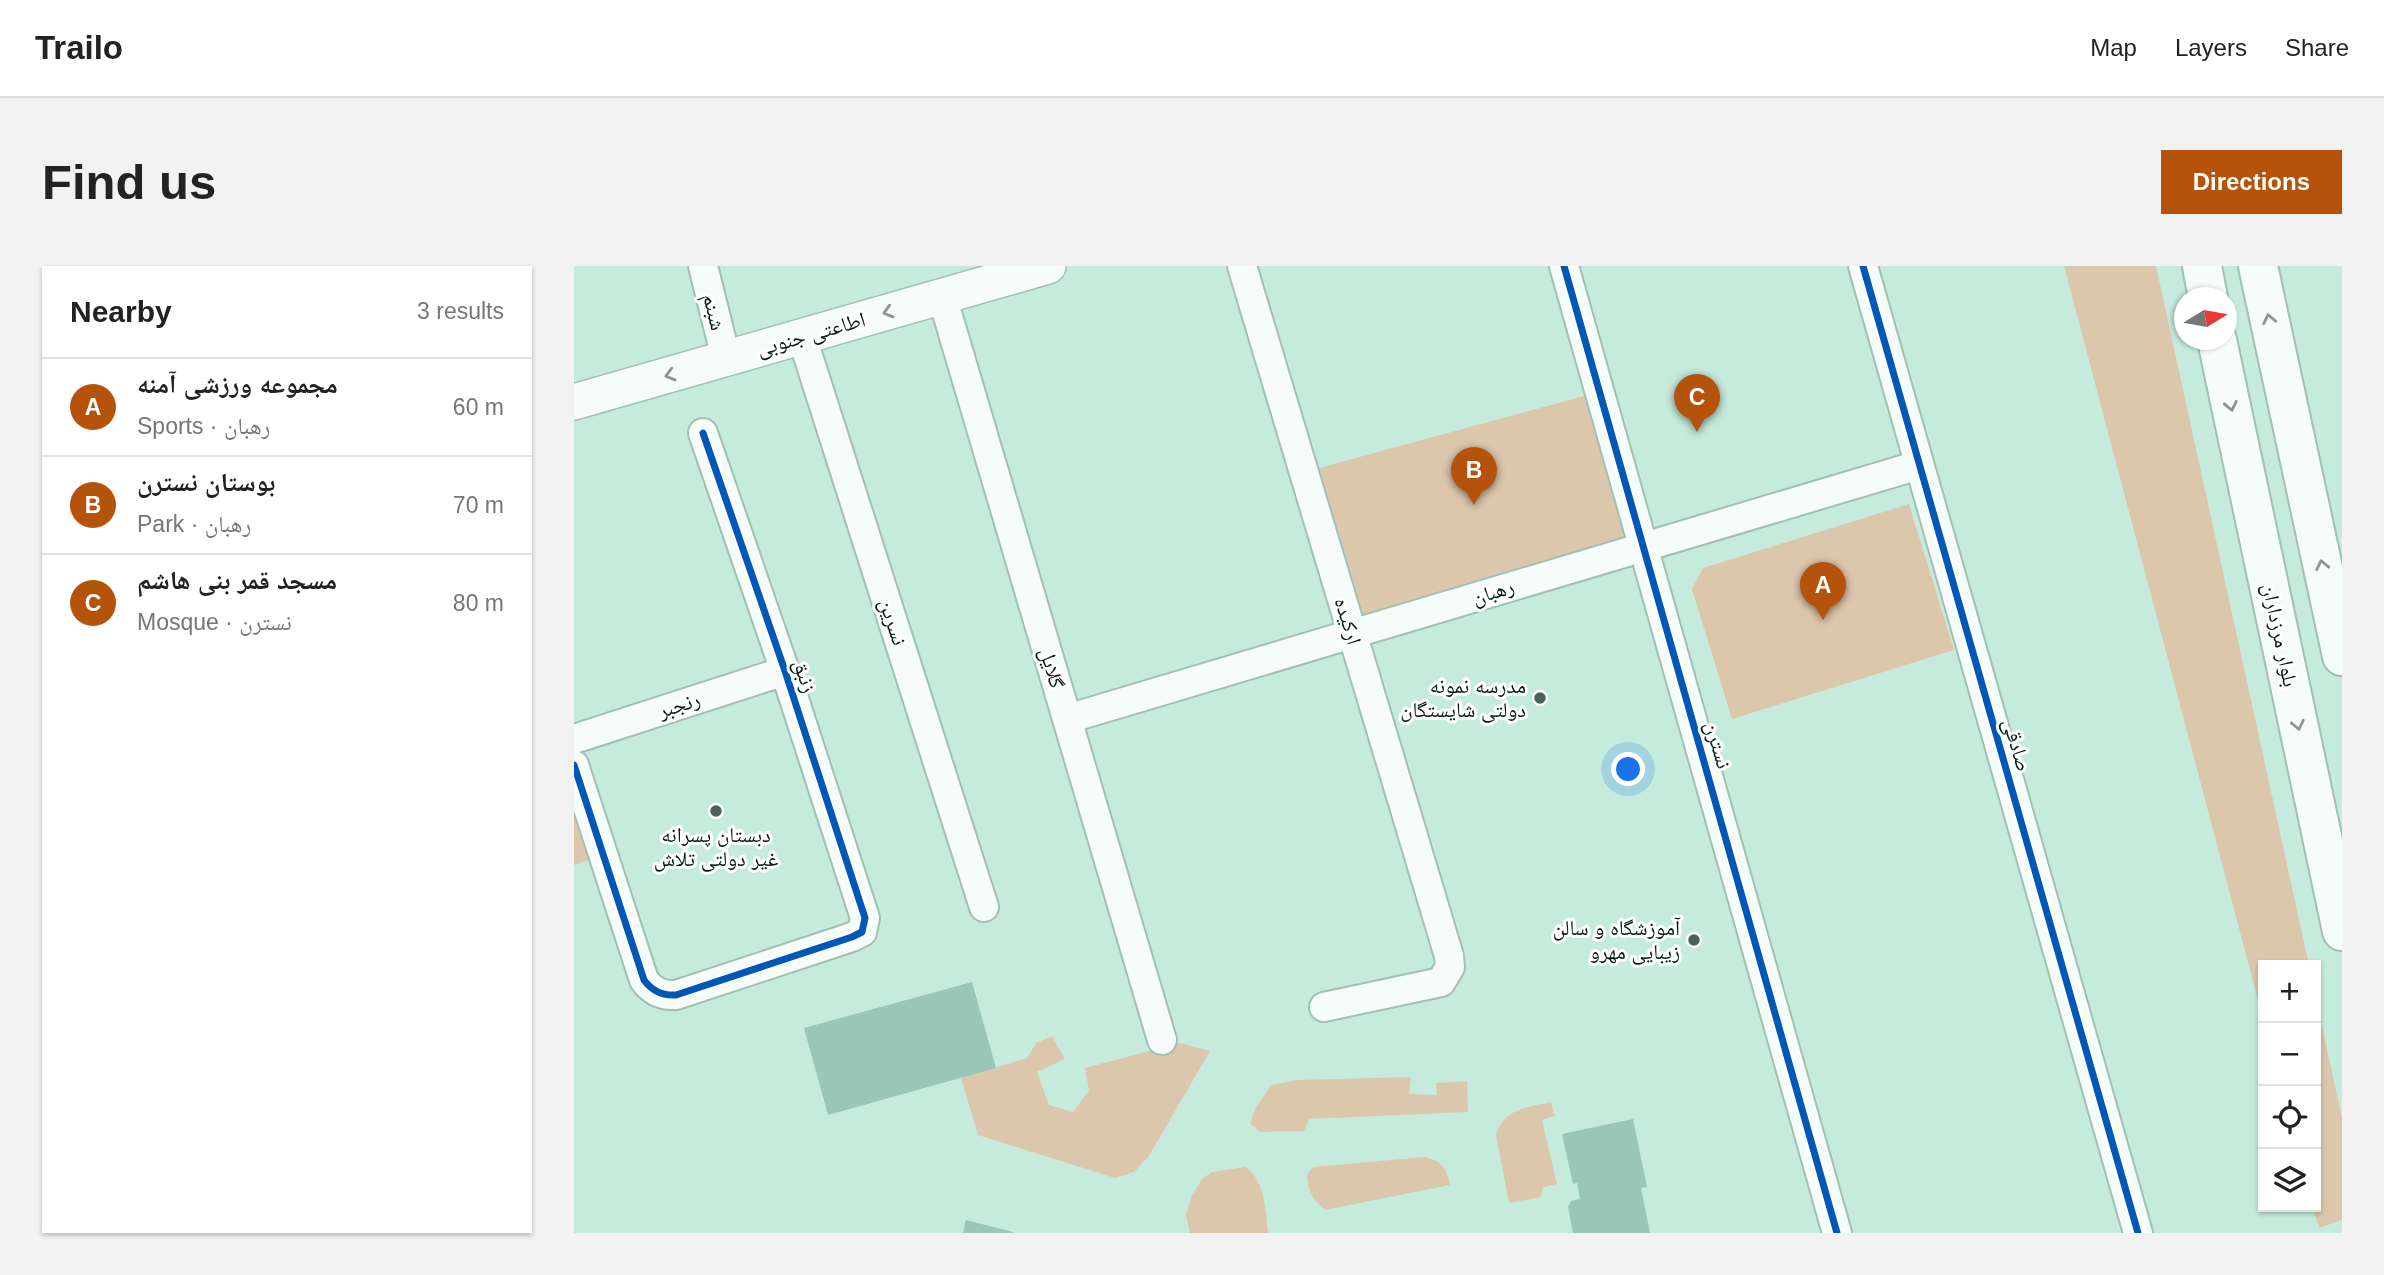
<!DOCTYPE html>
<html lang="en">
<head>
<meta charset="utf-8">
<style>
	:root { --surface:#fff; --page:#f2f2f2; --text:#222; --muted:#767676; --line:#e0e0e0; --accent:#b45309 }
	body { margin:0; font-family:Helvetica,"Noto Naskh Arabic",sans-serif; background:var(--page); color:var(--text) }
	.controls { position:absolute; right:21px; bottom:21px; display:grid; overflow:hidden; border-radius:0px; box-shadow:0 2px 5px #0004 }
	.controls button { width:63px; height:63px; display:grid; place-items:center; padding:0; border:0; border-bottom:2px solid var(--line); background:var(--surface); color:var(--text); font:35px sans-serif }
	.compass { position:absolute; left:1600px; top:21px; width:63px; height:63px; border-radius:50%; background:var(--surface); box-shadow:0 2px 5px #0004; rotate:79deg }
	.you { position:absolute; left:1055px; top:504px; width:24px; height:24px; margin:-18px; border:5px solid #fff; border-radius:50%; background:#1a73e8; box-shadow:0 0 0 10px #1a73e833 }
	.badge { display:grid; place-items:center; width:46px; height:46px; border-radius:50%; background:var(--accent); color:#fff; font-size:23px; font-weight:700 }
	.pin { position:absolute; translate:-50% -58px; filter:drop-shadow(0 2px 4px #0008) }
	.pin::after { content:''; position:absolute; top:37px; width:24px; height:21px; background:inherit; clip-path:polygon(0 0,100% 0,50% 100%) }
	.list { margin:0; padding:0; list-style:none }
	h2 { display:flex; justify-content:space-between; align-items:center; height:91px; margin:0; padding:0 28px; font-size:30px }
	h2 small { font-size:23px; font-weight:400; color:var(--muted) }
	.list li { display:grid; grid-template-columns:46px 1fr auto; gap:21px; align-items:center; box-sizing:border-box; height:98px; padding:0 28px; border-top:2px solid var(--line) }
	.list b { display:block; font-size:26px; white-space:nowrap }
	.list p { margin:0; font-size:23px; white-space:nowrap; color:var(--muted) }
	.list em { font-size:23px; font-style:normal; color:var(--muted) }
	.icon { flex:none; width:38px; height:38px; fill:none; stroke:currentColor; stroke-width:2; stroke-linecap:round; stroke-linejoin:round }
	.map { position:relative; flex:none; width:1768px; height:967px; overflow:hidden; border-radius:0px }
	header { display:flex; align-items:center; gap:42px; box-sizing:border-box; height:98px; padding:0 35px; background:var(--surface); border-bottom:2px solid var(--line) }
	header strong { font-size:33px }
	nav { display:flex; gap:38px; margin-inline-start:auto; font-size:24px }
	.intro { display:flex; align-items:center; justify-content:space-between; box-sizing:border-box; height:168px; padding:0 42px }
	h1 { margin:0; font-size:49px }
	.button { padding:18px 32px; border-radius:0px; background:var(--accent); color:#fff; font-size:24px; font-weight:700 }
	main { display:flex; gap:42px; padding:0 42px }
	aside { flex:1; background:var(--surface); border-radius:0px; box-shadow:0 2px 5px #0004 }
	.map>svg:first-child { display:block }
</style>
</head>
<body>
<header>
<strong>Trailo</strong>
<nav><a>Map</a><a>Layers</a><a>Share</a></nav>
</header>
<div class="intro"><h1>Find us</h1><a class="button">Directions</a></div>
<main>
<aside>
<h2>Nearby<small>3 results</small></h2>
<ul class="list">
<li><span class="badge">A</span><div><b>مجموعه ورزشی آمنه</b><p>Sports · رهبان</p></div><em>60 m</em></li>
<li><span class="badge">B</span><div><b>بوستان نسترن</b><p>Park · رهبان</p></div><em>70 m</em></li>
<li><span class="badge">C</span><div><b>مسجد قمر بنی هاشم</b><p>Mosque · نسترن</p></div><em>80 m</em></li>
</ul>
</aside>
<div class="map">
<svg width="1768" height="967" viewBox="0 0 1768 967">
	<rect width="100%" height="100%" fill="#c5ebdc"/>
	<g fill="#dcc7ad">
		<polygon points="1490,0 1582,0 1735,699 1689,699 1689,753"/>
		<polygon points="1010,130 1055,275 790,351 745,202"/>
		<polygon points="1335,238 1380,384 1158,453 1118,323 1129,302"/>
		<polygon points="0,537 18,593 0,599"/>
		<polygon points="1742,732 1768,852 1768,954 1745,962 1739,941 1742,941"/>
		<polygon points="478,770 491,793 463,806 475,839 499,846 515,824 511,802 606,777 636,785 575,890 560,906 541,912 404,869 387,812 453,792 462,777"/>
		<polygon points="837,811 835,828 863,829 862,817 893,815 894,846 735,853 730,865 686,866 676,857 681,843 697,819 724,814"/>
		<path d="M977,836L981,850L968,854L983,918L969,921L967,931L935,937L922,869C929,843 954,841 977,836Z"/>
		<path d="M851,891C868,895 873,903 876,919L751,944C738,933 734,925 733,908L739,901Z"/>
		<path d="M671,901C692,914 691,944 694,967H616L612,949L618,929L628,913L638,906Z"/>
	</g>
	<g fill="#99c6b7">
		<polygon points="398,716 422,802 254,849 230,762"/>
		<polygon points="1059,853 1073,921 1067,922 1076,967 999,967 994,941 997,935 1006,933 1003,917 999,918 988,868"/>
		<polygon points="392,954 439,966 439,967 389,967"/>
	</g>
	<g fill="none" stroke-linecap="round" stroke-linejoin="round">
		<g stroke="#a1c0b4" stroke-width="32">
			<g id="minor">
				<polyline points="129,0 152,92"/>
				<polyline points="668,0 875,690 876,701 867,716 750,741"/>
				<polyline points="990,0 1263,967"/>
				<polyline points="1289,0 1564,967"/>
				<polyline points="368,30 588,774"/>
				<polyline points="228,71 410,641"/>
				<polyline points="493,453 1345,199"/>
				<polyline points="0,473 211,405"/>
				<path d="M0,499L70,714C78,725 88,730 102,729L278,671L288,666L291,652L211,405L129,167"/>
			</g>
		</g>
		<g stroke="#a1c0b4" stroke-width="38">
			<polyline id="tertiary" points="0,136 474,0"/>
		</g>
		<g stroke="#a1c0b4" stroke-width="42">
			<g id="secondary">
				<polyline points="1628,0 1634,32"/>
				<polyline points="1684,0 1768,390"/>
				<polyline points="1643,74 1768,665"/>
			</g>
		</g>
		<use href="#minor" stroke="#f6fcfa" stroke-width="28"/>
		<use href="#tertiary" stroke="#f6fcfa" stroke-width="35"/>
		<use href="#secondary" stroke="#f6fcfa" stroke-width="38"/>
		<g stroke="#fff" stroke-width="11">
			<g id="cycleway">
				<polyline points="990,0 1263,967"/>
				<polyline points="1289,0 1564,967"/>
				<path d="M0,499L70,714C78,725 88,730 102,729L278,671L288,666L291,652L211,405L129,167"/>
			</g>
		</g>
		<use href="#cycleway" stroke="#0057b8" stroke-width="7"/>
	</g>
	<defs><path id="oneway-chevron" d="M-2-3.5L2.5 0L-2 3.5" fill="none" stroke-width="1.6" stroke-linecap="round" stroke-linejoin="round" transform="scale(1.75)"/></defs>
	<g stroke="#889792">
		<use href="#oneway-chevron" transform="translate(314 46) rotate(164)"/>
		<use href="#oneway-chevron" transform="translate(1695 53) rotate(-102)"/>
		<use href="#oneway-chevron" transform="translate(96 109) rotate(164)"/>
		<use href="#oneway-chevron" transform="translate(1657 140) rotate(78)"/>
		<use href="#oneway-chevron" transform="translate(1748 299) rotate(-102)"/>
		<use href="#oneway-chevron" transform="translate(1724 459) rotate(78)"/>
	</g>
	<g fill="#466459" stroke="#fff" stroke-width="2.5">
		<circle cx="966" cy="432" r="7"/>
		<circle cx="142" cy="545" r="7"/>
		<circle cx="1120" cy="674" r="7"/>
	</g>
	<g text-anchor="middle" stroke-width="6" stroke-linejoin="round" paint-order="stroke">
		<g font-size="21" fill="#011c13" stroke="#fff">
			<text transform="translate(140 46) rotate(76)" y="7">شبنم</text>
			<text transform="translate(237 68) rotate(-16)" y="7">اطاعتی جنوبی</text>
			<text transform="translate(919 326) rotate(-17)" y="7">رهبان</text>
			<text transform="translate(774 355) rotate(73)" y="7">ارکیده</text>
			<text transform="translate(319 356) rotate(72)" y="7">نسرین</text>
			<text transform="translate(1706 369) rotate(78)" y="7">بلوار مرزداران</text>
			<text transform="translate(478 402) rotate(74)" y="7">گلایل</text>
			<text transform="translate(231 410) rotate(72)" y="7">زنبق</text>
			<text transform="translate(105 439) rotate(-18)" y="7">رنجبر</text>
			<text transform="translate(1144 479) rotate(74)" y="7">نسترن</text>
			<text transform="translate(1443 479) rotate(74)" y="7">صادقی</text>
		</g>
		<g font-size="21" fill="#011c13" stroke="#fff" text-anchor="end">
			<text x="952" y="427">مدرسه نمونه<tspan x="952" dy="24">دولتی شایستگان</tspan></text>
			<text x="142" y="576" text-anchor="middle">دبستان پسرانه<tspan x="142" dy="24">غیر دولتی تلاش</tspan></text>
			<text x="1106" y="669">آموزشگاه و سالن<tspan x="1106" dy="24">زیبایی مهرو</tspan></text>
		</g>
	</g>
</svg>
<div class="controls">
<button>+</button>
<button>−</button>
<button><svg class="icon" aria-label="locate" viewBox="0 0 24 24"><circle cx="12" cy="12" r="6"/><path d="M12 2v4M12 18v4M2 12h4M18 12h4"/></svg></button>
<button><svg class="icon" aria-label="layers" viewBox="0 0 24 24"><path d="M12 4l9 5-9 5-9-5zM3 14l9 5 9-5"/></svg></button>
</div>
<svg class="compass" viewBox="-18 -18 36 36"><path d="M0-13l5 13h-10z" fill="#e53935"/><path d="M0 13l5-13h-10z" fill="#767676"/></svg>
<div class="you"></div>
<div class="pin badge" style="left:1249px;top:354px">A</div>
<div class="pin badge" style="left:900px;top:239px">B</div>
<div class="pin badge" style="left:1123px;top:166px">C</div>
</div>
</main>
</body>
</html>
